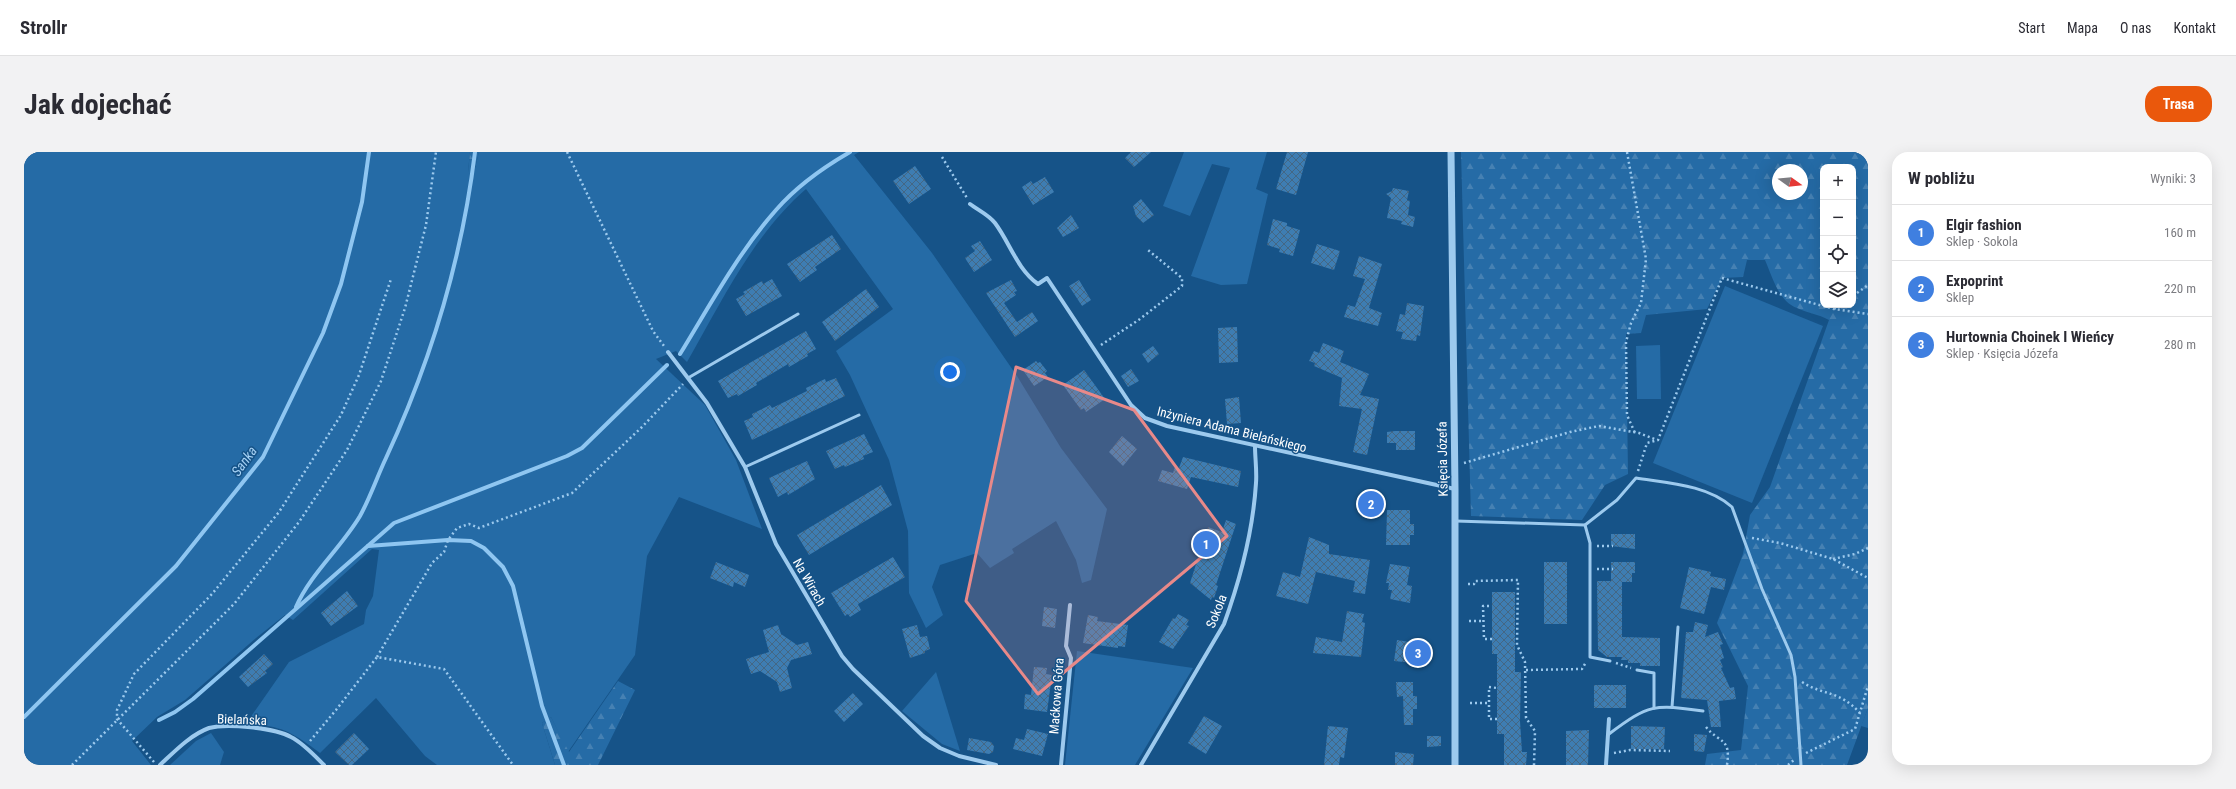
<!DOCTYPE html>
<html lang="pl">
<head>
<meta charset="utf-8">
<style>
	:root { --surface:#fff; --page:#f2f2f3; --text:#2b2b33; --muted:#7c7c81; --line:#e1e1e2; --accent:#ea580c }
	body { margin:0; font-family:"Roboto Condensed",sans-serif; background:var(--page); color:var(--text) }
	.controls { position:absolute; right:12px; top:12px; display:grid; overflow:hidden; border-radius:8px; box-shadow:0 4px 16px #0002 }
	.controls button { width:36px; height:36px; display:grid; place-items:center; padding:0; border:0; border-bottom:1px solid var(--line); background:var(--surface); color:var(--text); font:20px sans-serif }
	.compass { position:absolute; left:1748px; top:12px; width:36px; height:36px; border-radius:50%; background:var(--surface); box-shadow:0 4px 16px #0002; rotate:105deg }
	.you { position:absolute; left:926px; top:220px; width:14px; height:14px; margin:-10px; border:3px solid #fff; border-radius:50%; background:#1a73e8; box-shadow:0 0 0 6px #1a73e833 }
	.badge { display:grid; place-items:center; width:26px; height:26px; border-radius:50%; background:var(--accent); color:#fff; font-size:13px; font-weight:700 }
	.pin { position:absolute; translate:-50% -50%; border:2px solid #fff; box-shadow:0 1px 4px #0006 }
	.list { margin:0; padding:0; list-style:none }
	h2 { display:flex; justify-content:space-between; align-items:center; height:52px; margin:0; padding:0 16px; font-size:17px }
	h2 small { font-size:13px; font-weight:400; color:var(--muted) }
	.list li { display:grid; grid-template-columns:26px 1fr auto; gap:12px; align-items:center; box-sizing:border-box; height:56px; padding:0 16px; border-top:1px solid var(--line) }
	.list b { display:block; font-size:15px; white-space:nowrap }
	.list p { margin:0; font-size:13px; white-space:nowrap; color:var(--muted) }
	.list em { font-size:13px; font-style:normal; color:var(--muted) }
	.icon { flex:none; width:22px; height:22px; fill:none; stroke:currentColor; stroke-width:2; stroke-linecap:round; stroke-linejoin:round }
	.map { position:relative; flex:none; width:1844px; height:613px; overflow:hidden; border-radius:16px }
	header { display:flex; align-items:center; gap:24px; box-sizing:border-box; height:56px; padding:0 20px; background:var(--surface); border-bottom:1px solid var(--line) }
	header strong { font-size:19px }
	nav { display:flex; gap:22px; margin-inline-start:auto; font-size:14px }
	.intro { display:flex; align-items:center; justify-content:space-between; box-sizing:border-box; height:96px; padding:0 24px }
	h1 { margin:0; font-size:28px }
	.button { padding:10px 18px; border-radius:16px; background:var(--accent); color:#fff; font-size:14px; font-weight:700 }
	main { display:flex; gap:24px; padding:0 24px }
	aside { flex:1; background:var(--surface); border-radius:16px; box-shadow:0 4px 16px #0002 }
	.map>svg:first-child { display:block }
</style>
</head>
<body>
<header>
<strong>Strollr</strong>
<nav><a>Start</a><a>Mapa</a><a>O nas</a><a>Kontakt</a></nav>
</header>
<div class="intro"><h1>Jak dojechać</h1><a class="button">Trasa</a></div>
<main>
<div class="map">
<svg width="1844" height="613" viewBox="0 0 1844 613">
	<defs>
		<pattern id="forest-firs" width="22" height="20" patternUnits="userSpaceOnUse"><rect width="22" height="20" fill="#256ba6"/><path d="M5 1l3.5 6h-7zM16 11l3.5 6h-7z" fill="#4681b3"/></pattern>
		<pattern id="building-cross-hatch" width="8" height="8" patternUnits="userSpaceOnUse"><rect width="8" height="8" fill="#3e7db2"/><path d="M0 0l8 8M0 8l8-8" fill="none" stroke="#446784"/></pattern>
	</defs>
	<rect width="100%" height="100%" fill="#165388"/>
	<g fill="#256ba6">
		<path d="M0,0H446L444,20H450L455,0H835L830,3L908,101L993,224L1037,296L1083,357L1067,428L1058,431L1052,408L1032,369L988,397L990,401L966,416L953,401L916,413L908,435L919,463L902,476L885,441L884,379L865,308L826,223L812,199L869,157L782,37C729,83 698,149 663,210L652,199L632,207L681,253L712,308L738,377L655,345L623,404L611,503L544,600L527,565L518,571L531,613H413L401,604L352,546L296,601C269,581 259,574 225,572L228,563L265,510L340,472L342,458L349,444L355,398L348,397L269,468L261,463L232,486L161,548L133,565L108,589L127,613H0Z"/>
		<polygon points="1160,0 1243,0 1232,37 1244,42 1223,132 1197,133 1167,124 1206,16 1188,12 1166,64 1139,54"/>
		<polygon points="1701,134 1799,174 1728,351 1629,311"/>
		<polygon points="1636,193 1637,247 1613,247 1612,194"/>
		<polygon points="1053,499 1169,516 1111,613 1041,613"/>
		<polygon points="912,520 936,599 918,592 878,559"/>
		<polygon points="1844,556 1844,576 1837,574"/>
		<polygon points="187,581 200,600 196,613 146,613 172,589"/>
	</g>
	<g fill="url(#forest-firs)" fill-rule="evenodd">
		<polygon points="446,0 455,0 450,20 444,20"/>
		<path d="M1437,0H1844V556L1823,613H1681L1683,602L1717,598L1724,534L1693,471L1719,402L1726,363L1746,335L1805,168C1794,162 1784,161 1773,156C1755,150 1748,124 1741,108H1723L1719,125L1698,126L1683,157L1622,163L1617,181L1602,182L1604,322L1581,333L1558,368L1447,364ZM1799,15H1829V153H1799ZM1754,18H1778V42H1754Z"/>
		<polygon points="594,529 611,538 574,613 531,613 518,571 527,565 545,600"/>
	</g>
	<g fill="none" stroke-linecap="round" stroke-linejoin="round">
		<g stroke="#8fc6f1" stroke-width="4">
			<path d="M656,202C686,153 714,101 752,58C772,35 800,15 826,0"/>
			<polyline points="344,394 424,388 447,389 460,396 479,415 489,434 518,554 540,613"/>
			<path d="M272,455C287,421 317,396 336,364C346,346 353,325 362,306C407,209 438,106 451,0"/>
			<polyline points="0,565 152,414 239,305 299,181 317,132 338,50 345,0"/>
			<polyline points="135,568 151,560 169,547 370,371 543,304 558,296 643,213"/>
		</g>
	</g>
	<g fill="url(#building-cross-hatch)">
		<polygon points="1107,0 1127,0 1110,15 1101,6"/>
		<polygon points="1263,0 1284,0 1272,43 1252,37"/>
		<polygon points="891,14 907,37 885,52 869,29"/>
		<polygon points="1021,25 1030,40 1009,53 998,35 1007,29 1009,32"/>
		<polygon points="1369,36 1385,39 1383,48 1386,49 1384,63 1391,65 1389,75 1377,72 1378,69 1363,66 1367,46 1362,42 1368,39"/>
		<polygon points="1117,47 1130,63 1119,71 1112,64 1109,54"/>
		<polygon points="1047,63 1055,76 1039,85 1033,76"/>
		<polygon points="1249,67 1263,71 1263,74 1276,78 1269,104 1255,100 1256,97 1243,93"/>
		<polygon points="808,83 817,97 791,115 793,118 776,130 763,112"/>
		<polygon points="956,89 968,108 950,120 941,106 951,99 947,94"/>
		<polygon points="1293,92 1316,99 1310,118 1287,111"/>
		<polygon points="1335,104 1358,112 1345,156 1358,161 1354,174 1320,165 1324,153 1331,155 1341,127 1329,124"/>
		<polygon points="748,127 758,144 722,164 712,147 721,142 719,140 738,129 739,132"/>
		<polygon points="987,128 993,139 990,140 992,143 980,151 993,170 1008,160 1014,169 991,185 962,141"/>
		<polygon points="1055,128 1067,148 1058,154 1045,134"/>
		<polygon points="842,137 855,155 811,189 798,170"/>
		<polygon points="1383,151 1400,154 1396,184 1393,183 1392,189 1377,187 1379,180 1372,179 1376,162 1381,163"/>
		<polygon points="1213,175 1214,210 1195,211 1194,176"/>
		<polygon points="782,179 792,197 783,202 784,204 765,215 764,212 732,231 733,233 714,244 713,242 704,246 694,229"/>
		<polygon points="1299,191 1320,199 1316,210 1345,222 1336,243 1355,247 1343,303 1329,300 1338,257 1315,254 1318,226 1290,214 1291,211 1285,209 1290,199 1295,201"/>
		<polygon points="1129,194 1135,202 1124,211 1118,202"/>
		<polygon points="1012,209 1014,211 1016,210 1023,219 1021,221 1024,225 1010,234 999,218"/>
		<polygon points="1107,217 1115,229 1104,235 1097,224"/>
		<polygon points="1060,218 1081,247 1062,260 1060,256 1057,258 1039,233"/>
		<polygon points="812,226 821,244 728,288 720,269 729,265 728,262 746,253 748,256 783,239 782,236 801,227 802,230"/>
		<polygon points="1215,245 1217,271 1203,272 1201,247"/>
		<polygon points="1371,279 1391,279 1391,298 1372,298 1372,291 1363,291 1363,280"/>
		<polygon points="840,282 849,300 839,304 840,307 821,315 820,313 811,317 802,299"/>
		<polygon points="1098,284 1113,297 1099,314 1085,300"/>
		<polygon points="1159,305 1217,319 1214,335 1167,325 1163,337 1134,329 1138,318 1149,321 1151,315 1155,316"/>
		<polygon points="783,309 791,327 764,343 763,340 754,345 745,326"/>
		<polygon points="857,333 868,353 785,403 773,383"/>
		<polygon points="1363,358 1386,358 1386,372 1390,372 1390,383 1386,383 1386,393 1362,393"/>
		<polygon points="1202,368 1212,372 1192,433 1194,434 1190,446 1188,445 1187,448 1166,431 1184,375 1198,380"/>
		<polygon points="1587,382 1611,382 1611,397 1587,394"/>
		<polygon points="1285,385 1305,393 1305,402 1346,408 1341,442 1329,440 1331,429 1292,420 1284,452 1252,444 1259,420 1276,425"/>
		<polygon points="869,405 881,425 834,452 837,458 826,465 824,462 821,464 807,441"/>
		<polygon points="692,410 725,423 721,435 710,430 709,435 686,426"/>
		<rect x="1520" y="410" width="23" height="62"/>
		<polygon points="1587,410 1611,410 1611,421 1608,421 1608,430 1598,430 1598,485 1636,486 1636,514 1616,514 1616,511 1604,511 1604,508 1597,508 1598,505 1583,505 1574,498 1573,429 1587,429"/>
		<polygon points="1366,412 1386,415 1383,433 1388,434 1386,451 1366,447 1368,438 1364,438 1365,431 1362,431"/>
		<polygon points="1665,415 1687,420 1686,424 1702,427 1700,438 1687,435 1680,462 1656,456"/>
		<polygon points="323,439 334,454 307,474 297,461"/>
		<polygon points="1468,440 1491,440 1491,520 1497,520 1496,569 1498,600 1503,600 1502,613 1480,613 1480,582 1473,582 1473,502 1468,502"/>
		<polygon points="1020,455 1033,457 1031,476 1018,474"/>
		<polygon points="1323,459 1340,462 1338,470 1341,471 1337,505 1289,501 1292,485 1318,490"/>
		<polygon points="1154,462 1165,468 1162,473 1165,474 1149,497 1135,490 1149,466 1151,467"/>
		<polygon points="1064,463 1074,465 1073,469 1104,473 1101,495 1094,494 1094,496 1059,491"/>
		<polygon points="1671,470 1684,473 1681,485 1694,480 1699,492 1696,493 1700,506 1696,508 1699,515 1697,516 1706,536 1710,535 1712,547 1695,549 1697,575 1687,575 1683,548 1657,546 1662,480 1669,480"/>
		<polygon points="754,473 757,482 773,493 784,490 788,502 767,508 763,516 768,536 756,540 753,530 736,519 727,522 722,507 745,500 739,478"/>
		<polygon points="893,473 896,485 903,484 906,497 901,499 901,501 886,506 878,477"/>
		<polygon points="1373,488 1392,491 1389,511 1370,509"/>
		<polygon points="240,502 249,512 241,519 243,521 224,535 215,525"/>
		<polygon points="1010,515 1023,516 1022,522 1028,523 1023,560 1000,557 1001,542 1007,543"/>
		<polygon points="1372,530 1389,530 1389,544 1393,544 1393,557 1389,557 1389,573 1380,573 1379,544 1373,545"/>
		<rect x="1570" y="533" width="32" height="23"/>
		<polygon points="829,541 839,552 820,570 810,559"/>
		<polygon points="1180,564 1198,574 1182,602 1164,591"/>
		<polygon points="1304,574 1324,576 1320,606 1316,605 1315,613 1300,613"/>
		<polygon points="1607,574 1641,575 1640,597 1607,597"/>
		<polygon points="1003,577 1024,582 1018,604 989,597 992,586 1000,588"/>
		<polygon points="1565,578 1564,613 1542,613 1542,579"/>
		<polygon points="330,581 345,597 328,613 325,613 311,600"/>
		<polygon points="1670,582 1683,583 1680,600 1670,599"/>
		<polygon points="1403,584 1417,584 1417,594 1403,595"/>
		<polygon points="945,586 967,590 970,594 969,600 965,602 943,598"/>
		<polygon points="1371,600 1390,602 1389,613 1371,613"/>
	</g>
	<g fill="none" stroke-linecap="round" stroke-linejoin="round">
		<g stroke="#9dcaee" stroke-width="2.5" stroke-dasharray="2 3" stroke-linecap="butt">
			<polyline points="543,0 629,179 640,194"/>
			<polyline points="1603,0 1622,107 1617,151 1607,171 1602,190 1603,263 1611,281"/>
			<polyline points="918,5 943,46"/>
			<polyline points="1829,144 1844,133"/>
			<polyline points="1810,157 1816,153"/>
			<polyline points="1077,193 1116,167 1158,134 1158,126 1124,98"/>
			<polyline points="1440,311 1546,280 1575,274 1615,281 1633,288"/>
			<polyline points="1614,319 1623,291 1634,288 1698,126 1810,157 1844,162"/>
			<polyline points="1728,386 1756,391 1809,407 1844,426"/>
			<polyline points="1573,394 1589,394"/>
			<polyline points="1809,407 1831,402 1844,396"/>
			<polyline points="1573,417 1589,417"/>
			<polyline points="1444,432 1450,432 1451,429 1494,428 1493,493 1501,510 1502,566 1511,579 1510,613"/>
			<polyline points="1445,469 1459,469"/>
			<polyline points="1468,487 1460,487 1459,454 1468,454"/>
			<polyline points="353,505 408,411 420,400 424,388 433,376 445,372 455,376 548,341 618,275 659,232"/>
			<polyline points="1592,511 1607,516"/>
			<polyline points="1502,518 1558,517 1562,510"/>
			<path d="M1778,530C1800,544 1815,538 1836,561"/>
			<polyline points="1446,551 1465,551"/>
			<polyline points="1473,567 1465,567 1465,535 1473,536"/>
			<path d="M1682,575C1696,592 1707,585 1703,613"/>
			<polyline points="286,589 312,558 353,505 420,517 489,613"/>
			<polyline points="1590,601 1606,598 1646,599"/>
			<polyline points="1782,601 1831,577 1844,534"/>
			<polyline points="130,610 93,567 93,558 110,522 188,442 255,360 317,263 335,223 367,127"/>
			<polyline points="48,613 210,452 275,370 323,298 357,229 381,156 402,73 412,0"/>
			<polyline points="1764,613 1770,608"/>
		</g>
		<g stroke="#9dcaee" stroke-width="3">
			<polyline points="664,226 774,162"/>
			<polyline points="721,315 835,263"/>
			<path d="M1432,369L1561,373L1593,348L1612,326C1644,331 1684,333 1708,355L1738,437L1767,503L1771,525L1777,613"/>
			<polyline points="1561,373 1566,391 1566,505 1586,509"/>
			<polyline points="1613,518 1630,521 1630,556"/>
			<polyline points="1648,555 1654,475"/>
			<path d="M1585,582C1625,552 1630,552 1679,559"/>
		</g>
		<g stroke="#9dcaee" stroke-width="4">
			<path d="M946,52C954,58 965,63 971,71C986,91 993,117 1014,132L1023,126L1107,253L1121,266L1143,274L1431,337"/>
			<polyline points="644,200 683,251 721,315 752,392 818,504 829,517 899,584 916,596 935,604 972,613"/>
			<path d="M136,613C150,600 166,583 185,576C203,571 251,576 267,585C279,591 291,604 300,613"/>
			<polyline points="1037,613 1047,506 1042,494 1046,453"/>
			<path d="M1117,613L1200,472C1216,428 1229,378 1232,331C1233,319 1231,306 1231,294"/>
			<polyline points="1582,613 1585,567"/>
		</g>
		<polyline stroke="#9dcaee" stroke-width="7" points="1427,0 1431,337 1431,613"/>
	</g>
	<path fill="#e88989" fill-opacity="0.2" stroke="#e88989" stroke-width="3" stroke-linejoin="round" d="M992,215L1110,258L1203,384L1014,542L942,449Z"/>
	<g text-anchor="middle" stroke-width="3" stroke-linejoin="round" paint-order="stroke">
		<g font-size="13" fill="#fff" stroke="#165388">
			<text transform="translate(1208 277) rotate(14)" y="5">Inżyniera Adama Bielańskiego</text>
			<text transform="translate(1418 307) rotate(-91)" y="5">Księcia Józefa</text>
			<text transform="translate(786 430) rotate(60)" y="5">Na Wirach</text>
			<text transform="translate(1192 459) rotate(-68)" y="5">Sokola</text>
			<text transform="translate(1032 544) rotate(-86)" y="5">Maćkowa Góra</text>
			<text transform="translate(218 567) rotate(2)" y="5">Bielańska</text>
		</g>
		<g font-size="14" font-style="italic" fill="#a8d3f6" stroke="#165388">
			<text transform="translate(220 309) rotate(-54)" y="5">Sanka</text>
		</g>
	</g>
</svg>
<div class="controls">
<button>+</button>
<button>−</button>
<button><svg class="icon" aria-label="locate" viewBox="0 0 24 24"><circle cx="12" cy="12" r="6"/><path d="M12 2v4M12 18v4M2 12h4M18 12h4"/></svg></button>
<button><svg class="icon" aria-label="layers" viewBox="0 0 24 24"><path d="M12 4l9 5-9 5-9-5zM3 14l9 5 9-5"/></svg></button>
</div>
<svg class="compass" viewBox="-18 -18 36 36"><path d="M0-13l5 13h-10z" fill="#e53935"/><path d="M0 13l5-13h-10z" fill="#7c7c81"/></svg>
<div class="you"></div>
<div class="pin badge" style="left:1182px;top:392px;background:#3f7fe0">1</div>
<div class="pin badge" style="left:1347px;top:352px;background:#3f7fe0">2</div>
<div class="pin badge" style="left:1394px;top:501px;background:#3f7fe0">3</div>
</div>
<aside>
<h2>W pobliżu<small>Wyniki: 3</small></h2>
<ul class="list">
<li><span class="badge" style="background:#3f7fe0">1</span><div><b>Elgir fashion</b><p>Sklep · Sokola</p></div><em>160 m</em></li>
<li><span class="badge" style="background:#3f7fe0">2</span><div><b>Expoprint</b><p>Sklep</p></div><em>220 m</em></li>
<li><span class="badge" style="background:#3f7fe0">3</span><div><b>Hurtownia Choinek I Wieńcy</b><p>Sklep · Księcia Józefa</p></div><em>280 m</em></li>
</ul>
</aside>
</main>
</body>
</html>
